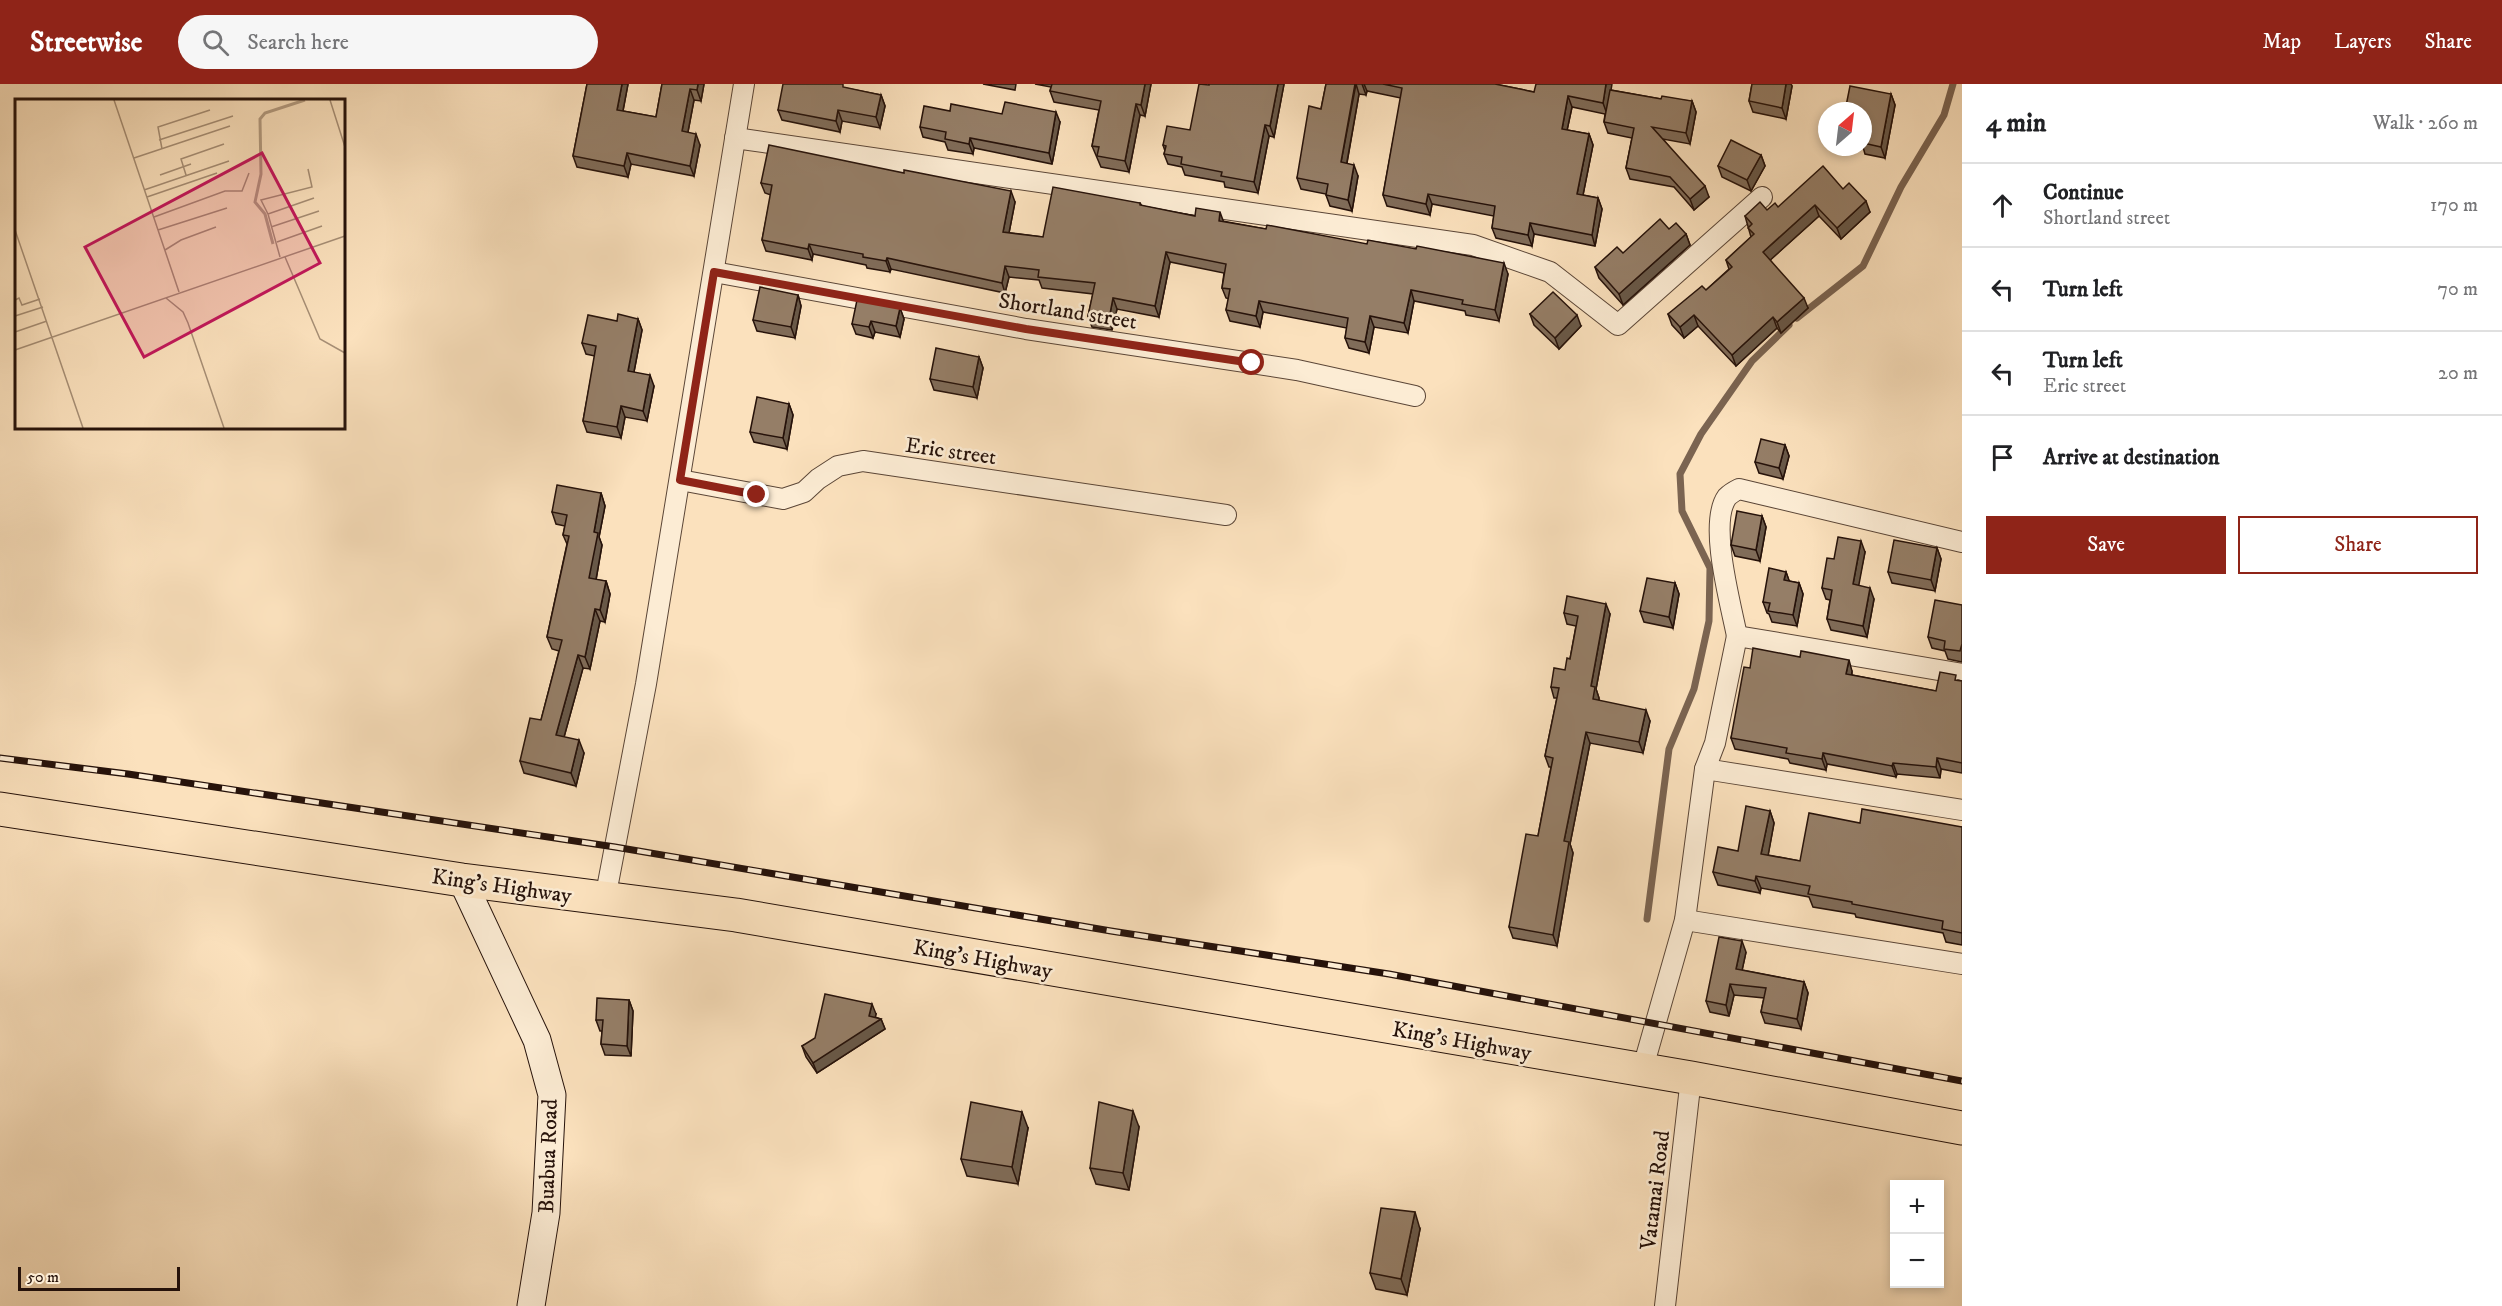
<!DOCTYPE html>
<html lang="en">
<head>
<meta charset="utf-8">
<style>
	:root { --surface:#fff; --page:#f6f6f6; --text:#202124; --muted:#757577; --line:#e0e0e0; --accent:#8f2418 }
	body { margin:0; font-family:"IM FELL DW Pica",serif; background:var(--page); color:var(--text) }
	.controls { position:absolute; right:18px; bottom:18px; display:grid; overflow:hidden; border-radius:0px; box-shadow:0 3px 9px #0003 }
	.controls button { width:54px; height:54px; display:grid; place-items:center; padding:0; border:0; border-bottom:2px solid var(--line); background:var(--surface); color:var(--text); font:30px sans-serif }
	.compass { position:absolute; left:1818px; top:18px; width:54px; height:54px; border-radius:50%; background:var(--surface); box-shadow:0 3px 9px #0003; rotate:28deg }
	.scale { position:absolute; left:18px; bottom:15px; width:162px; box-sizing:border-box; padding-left:6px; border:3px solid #26120a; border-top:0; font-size:16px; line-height:21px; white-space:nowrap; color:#26120a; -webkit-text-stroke:4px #fcecd4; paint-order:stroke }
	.stop { position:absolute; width:18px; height:18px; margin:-14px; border:4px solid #8f2418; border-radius:50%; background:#fff }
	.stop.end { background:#8f2418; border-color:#fff; box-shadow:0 2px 6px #0008 }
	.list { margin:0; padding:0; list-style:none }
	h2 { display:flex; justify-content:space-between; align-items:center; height:78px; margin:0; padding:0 24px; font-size:26px }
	h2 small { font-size:20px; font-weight:400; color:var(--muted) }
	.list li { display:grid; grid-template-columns:39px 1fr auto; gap:18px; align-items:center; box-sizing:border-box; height:84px; padding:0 24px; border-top:2px solid var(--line) }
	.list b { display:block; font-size:22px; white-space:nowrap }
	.list p { margin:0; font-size:20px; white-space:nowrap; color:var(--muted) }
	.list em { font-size:20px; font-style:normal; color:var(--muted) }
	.actions { display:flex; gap:12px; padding:18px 24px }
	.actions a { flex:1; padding:14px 0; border:2px solid var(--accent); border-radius:0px; text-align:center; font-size:21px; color:var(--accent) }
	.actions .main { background:var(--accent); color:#fff }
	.icon { flex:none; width:33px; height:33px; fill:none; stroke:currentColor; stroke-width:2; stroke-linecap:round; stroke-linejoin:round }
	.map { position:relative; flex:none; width:1962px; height:1222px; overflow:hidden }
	header { display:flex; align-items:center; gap:36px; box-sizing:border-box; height:84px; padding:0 30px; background:var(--accent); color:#fff }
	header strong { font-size:28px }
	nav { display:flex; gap:33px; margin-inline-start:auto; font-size:21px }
	.search { width:420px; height:54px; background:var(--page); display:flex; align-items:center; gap:15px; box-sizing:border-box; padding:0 21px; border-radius:33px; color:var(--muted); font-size:22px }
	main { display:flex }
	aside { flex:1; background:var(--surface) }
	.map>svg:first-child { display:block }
</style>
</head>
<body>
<header>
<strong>Streetwise</strong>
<div class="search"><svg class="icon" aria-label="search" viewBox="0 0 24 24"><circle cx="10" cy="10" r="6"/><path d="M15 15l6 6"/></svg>Search here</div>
<nav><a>Map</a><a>Layers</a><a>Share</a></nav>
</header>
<main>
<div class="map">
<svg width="1962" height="1222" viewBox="0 0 1962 1222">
	<rect width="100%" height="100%" fill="#fbe1bd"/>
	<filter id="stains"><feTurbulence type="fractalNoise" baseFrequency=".00333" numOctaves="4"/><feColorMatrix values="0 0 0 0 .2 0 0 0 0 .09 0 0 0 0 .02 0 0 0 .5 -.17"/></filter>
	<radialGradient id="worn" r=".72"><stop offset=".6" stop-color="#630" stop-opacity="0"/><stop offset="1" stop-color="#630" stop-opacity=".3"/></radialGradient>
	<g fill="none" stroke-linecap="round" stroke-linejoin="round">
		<g stroke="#7b6451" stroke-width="7">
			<polyline points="1797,234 1863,182 1901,103 1944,31 1953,0"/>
			<polyline points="1647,835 1669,665 1694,605 1709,537 1710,484 1682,427 1680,390 1701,350 1752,277 1789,241"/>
		</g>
		<g stroke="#5b4637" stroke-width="22">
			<g id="street">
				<polyline points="735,54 1473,161 1550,188 1618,241 1762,113"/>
				<polyline points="714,188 1026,245 1297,286 1415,312"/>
				<polyline points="680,396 783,415 804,408 818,395 838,382 863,377 1226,431"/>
				<path d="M1737,552C1731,521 1708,439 1727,413C1730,410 1735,407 1739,405L1962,458"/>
				<polyline points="1705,685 1962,726"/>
				<polyline points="605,815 646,600 744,0"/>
				<polyline points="1685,836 1962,880"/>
				<polyline points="1642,987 1685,836 1705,685 1715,659 1737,552 1962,590"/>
				<polyline points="1665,1222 1691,994"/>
			</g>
		</g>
		<g stroke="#26120a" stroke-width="29">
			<polyline id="secondary" points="462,796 537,956 552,1011 546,1129 531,1222"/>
		</g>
		<g stroke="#26120a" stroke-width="35">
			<polyline id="highway" points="0,725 462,796 736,831 1691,994 1962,1044"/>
		</g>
		<use href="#street" stroke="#fcecd4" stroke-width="20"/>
		<use href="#secondary" stroke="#fcecd4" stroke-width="27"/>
		<use href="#highway" stroke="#fbe1bd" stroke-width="33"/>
		<g stroke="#26120a" stroke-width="7">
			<polyline id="rail" points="0,674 128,690 615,763 1111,847 1389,890 1962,997"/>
		</g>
		<use href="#rail" stroke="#fcecd4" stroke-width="4.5" stroke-dasharray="14" stroke-linecap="butt"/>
	</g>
	<g fill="#806c59" stroke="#26120a" stroke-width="1.5">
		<polygon points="587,0 628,0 623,27 656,33 662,0 704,0 701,17 694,16 688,48 700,61 694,92 631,80 628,93 577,83 573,72"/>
		<polygon points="983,0 1016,0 1015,6"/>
		<polygon points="1035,0 1151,0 1145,32 1140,31 1129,88 1101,83 1092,62 1099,26 1054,18 1050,7 1051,3"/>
		<polygon points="1284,0 1274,53 1269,52 1258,109 1225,103 1224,98 1185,91 1182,83 1168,80 1164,70 1165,67 1163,61 1190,46 1209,1"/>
		<polygon points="1326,0 1495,0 1534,8 1611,6 1661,15 1692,17 1696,28 1690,60 1663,55 1709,113 1694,126 1674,103 1630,95 1626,84 1632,54 1608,49 1604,38 1605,30 1572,23 1567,46 1589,50 1593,61 1583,111 1598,114 1602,125 1595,162 1534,150 1532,162 1496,154 1492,144 1494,132 1432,120 1430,131 1387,122 1383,111 1401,14 1367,7 1366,11 1359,10 1347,79 1358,92 1352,127 1330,122 1326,111 1326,110 1301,105 1297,94 1321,25"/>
		<polygon points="1752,0 1791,0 1792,2 1786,35 1753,28 1749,17"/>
		<polygon points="845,4 881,11 885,22 880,44 842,37 840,48 782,36 778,26"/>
		<polygon points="1891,10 1895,21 1885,74 1865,70 1863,63 1863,27"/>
		<polygon points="950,27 1002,30 1060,38 1052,80 974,64 973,70 948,66 945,58 923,53 920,43"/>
		<polygon points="1761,71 1765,82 1751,107 1722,93 1718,82"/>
		<polygon points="761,99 1015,118 1009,149 1043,153 1140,119 1142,122 1508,190 1499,237 1466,231 1465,227 1414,217 1408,249 1374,243 1369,269 1349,264 1345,254 1347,244 1263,228 1260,243 1230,237 1226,226 1229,215 1226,214 1222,204 1224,189 1170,178 1159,233 1117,225 1112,246 1092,243 1088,232 1093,210 1042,204 1039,196 1009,193 1005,209 891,185 890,188 867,184 866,181 813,170 812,176 766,167 762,156 771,111 765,109"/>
		<polygon points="1843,105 1870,128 1841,155 1819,132 1770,176 1808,224 1781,249 1777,244 1736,282 1698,242 1684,254 1672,241 1668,230 1706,206 1729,185 1726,176 1751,153 1745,132"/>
		<polygon points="1686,150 1690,161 1623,221 1599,194 1595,183 1623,169"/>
		<polygon points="798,211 801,222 795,254 757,247 753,236"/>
		<polygon points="900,224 904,235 900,253 875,248 873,254 856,250 852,240"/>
		<polygon points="1530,230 1581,242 1559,265 1534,241"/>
		<polygon points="638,235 642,246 634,288 654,302 647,337 625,333 621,354 587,348 583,337 595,272 586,270 582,259 617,237"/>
		<polygon points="979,273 983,284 977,314 934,306 930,295"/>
		<polygon points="789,320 793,331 787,365 754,358 750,348"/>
		<polygon points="1785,361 1789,372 1783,395 1759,389 1755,378"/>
		<polygon points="601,409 605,422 599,453 602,461 596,496 606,497 610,510 605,538 600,537 590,585 583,584 564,653 584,669 576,702 524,689 520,677 541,636 559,567 552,565 547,553 567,460 563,451 565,442 556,440 552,428"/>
		<polygon points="1762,432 1766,443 1760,477 1735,472 1731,461"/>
		<polygon points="1937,464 1941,475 1935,507 1892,499 1888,488"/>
		<polygon points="1865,468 1858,501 1874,515 1867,553 1831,546 1827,535 1830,516 1826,515 1822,504 1834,475"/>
		<polygon points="1786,488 1789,497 1799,499 1803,510 1797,542 1772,538 1769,530 1767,529 1763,518"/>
		<polygon points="1675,499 1679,510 1673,544 1644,538 1640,527"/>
		<polygon points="1962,521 1962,578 1948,575 1945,567 1932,564 1928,553"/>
		<polygon points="1564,529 1610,530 1596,605 1599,614 1599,617 1650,637 1643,669 1590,659 1570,760 1573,769 1557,862 1513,854 1509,843 1538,752 1551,683 1549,683 1545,672 1557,614 1554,614 1551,603 1565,586 1570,575 1576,542 1567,540"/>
		<polygon points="1800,573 1852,587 1852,591 1936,607 1958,596 1962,597 1962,689 1941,685 1940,694 1897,690 1896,693 1827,680 1826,686 1790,679 1788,675 1735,665 1731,654 1750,584"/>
		<polygon points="1770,727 1774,739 1768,771 1800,777 1860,739 1962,743 1962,861 1946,858 1943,849 1856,833 1855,830 1813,823 1809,813 1761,804 1760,809 1718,801 1713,788 1738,767"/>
		<polygon points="1746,868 1742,886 1804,898 1808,909 1801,945 1765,939 1761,928 1764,914 1734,911 1729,932 1710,928 1706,917"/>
		<polygon points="629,916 633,927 631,972 605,971 601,960 602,947 600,947 596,936"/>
		<polygon points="876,930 875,933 881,935 885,945 817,989 806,973 802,962"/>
		<polygon points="1139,1043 1129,1106 1096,1100 1090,1084"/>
		<polygon points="1028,1044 1018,1100 967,1092 961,1075"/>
		<polygon points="1420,1145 1407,1211 1376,1205 1370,1189"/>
	</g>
	<g fill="#685848" stroke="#26120a" stroke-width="1.5">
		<polygon points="622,0 628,0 621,37 617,26"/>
		<polygon points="698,0 704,0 701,17 697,6"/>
		<polygon points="1145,0 1151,0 1145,32 1141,21"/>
		<polygon points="1278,0 1284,0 1274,53 1270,42"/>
		<polygon points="1356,0 1359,10 1345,89 1341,78"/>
		<polygon points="1362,0 1364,0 1367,7 1366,11"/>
		<polygon points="1606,0 1612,0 1607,30 1603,19"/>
		<polygon points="1786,0 1791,0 1792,2 1786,35 1782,24"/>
		<polygon points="690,5 694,16 686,58 682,47"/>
		<polygon points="1891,10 1895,21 1885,74 1881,63"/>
		<polygon points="881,11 885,22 880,44 876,33"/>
		<polygon points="1568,12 1572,23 1565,56 1562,45"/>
		<polygon points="1692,17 1696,28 1690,60 1686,49"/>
		<polygon points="1136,20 1140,31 1129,88 1125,77"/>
		<polygon points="838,26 842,37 840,48 836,37"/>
		<polygon points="1056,28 1060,38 1052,80 1049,69"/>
		<polygon points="1265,41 1269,52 1258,109 1254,98"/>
		<polygon points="696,50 700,61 694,92 690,82"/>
		<polygon points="1589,50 1593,61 1581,121 1577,110"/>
		<polygon points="970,54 974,64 973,70 969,60"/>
		<polygon points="627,69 631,80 628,93 624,82"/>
		<polygon points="1761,71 1765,82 1751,107 1747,96"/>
		<polygon points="1354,81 1358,92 1352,127 1348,116"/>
		<polygon points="1705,102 1709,113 1694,126 1690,115"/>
		<polygon points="1011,107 1015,118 1007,159 1003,148"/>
		<polygon points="1428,110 1432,120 1430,131 1426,120"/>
		<polygon points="1598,114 1602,125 1595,162 1592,151"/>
		<polygon points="1866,117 1870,128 1841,155 1837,144"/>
		<polygon points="1815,121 1819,132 1767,179 1763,168"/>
		<polygon points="1220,128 1224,139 1219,137"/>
		<polygon points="1530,139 1534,150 1532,162 1528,151"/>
		<polygon points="1686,150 1690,161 1623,221 1619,210"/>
		<polygon points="809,160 813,170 812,176 808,165"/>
		<polygon points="1166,168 1170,178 1159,233 1155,222"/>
		<polygon points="887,174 891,185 890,188 886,177"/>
		<polygon points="1504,179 1508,190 1499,237 1495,226"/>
		<polygon points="1005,182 1009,193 1005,209 1002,199"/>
		<polygon points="1411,206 1414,217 1408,249 1404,239"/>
		<polygon points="798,211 801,222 795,254 791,243"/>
		<polygon points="1113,214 1117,225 1112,246 1109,235"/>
		<polygon points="1804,214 1808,224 1781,249 1777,238"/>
		<polygon points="1259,217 1263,228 1260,243 1256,232"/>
		<polygon points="900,224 904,235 900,253 896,242"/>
		<polygon points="1577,231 1581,242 1559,265 1555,254"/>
		<polygon points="1694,231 1698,242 1684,254 1680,243"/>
		<polygon points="1370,232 1374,243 1369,269 1365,258"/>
		<polygon points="1773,233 1777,244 1736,282 1732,271"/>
		<polygon points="638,235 642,246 632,298 628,287"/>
		<polygon points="871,237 875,248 873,254 869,243"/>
		<polygon points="979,273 983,284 977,314 973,303"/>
		<polygon points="650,291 654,302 647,337 643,327"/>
		<polygon points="789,320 793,331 787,365 783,354"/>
		<polygon points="621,322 625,333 621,354 617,343"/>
		<polygon points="1785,361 1789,372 1783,395 1779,384"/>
		<polygon points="601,409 605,422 599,453 602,461 594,507 589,494 594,448"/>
		<polygon points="1762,432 1766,443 1760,477 1756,466"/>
		<polygon points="1861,457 1865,468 1857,511 1853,500"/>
		<polygon points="1937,464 1941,475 1935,507 1931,496"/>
		<polygon points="1786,488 1790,499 1784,496"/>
		<polygon points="606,497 610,510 605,538 600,526"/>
		<polygon points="1675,499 1679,510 1673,544 1669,533"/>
		<polygon points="1799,499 1803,510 1797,542 1793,531"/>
		<polygon points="1870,504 1874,515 1867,553 1863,542"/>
		<polygon points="1606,520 1610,530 1596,605 1599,614 1597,626 1593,615 1591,602"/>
		<polygon points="595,525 600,537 590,585 585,573"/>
		<polygon points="578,571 583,584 561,664 556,651"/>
		<polygon points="1849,576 1852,587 1850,601 1846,590"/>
		<polygon points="1646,626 1650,637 1643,669 1639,658"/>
		<polygon points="1586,648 1590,659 1570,760 1573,769 1557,862 1553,851 1564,757"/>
		<polygon points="579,656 584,669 576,702 571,689"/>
		<polygon points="1823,669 1827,680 1826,686 1822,675"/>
		<polygon points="1937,674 1941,685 1940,694 1936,683"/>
		<polygon points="1893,679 1897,690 1896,693 1892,682"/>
		<polygon points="1770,727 1774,739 1766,783 1761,770"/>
		<polygon points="1756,792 1761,804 1760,809 1755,797"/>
		<polygon points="1742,857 1746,868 1740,896 1736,885"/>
		<polygon points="1804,898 1808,909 1801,945 1797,935"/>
		<polygon points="1730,900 1734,911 1729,932 1726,921"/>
		<polygon points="629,916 633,927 631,972 627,962"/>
		<polygon points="872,920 876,930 874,939 881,935 885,945 817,989 813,979 869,932"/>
		<polygon points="1133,1027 1139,1043 1129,1106 1123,1089"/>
		<polygon points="1022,1028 1028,1044 1018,1100 1012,1083"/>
		<polygon points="1415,1128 1420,1145 1407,1211 1401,1195"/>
	</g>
	<g fill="#957e67" stroke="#26120a" stroke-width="1.5">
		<polygon points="587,0 622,0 617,26 656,33 662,0 698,0 697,6 690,5 682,47 696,50 690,82 627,69 624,82 573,72"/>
		<polygon points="783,0 843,0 843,3 881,11 876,33 838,26 836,37 778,26"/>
		<polygon points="1052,0 1145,0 1141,21 1136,20 1125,77 1097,72 1099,63 1092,62 1101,17 1050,7"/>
		<polygon points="1199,0 1209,1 1209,0 1278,0 1270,42 1265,41 1254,98 1221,92 1222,88 1181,80 1182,73 1164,70 1166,62 1163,61 1167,42 1190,46"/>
		<polygon points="1326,0 1355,0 1341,78 1354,81 1348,116 1326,111 1328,100 1297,94 1309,22 1321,25"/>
		<polygon points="1383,0 1495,0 1534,8 1536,0 1606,0 1603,19 1568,12 1562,45 1589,50 1577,110 1598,114 1592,151 1530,139 1528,151 1492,144 1495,122 1428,110 1426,120 1383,111 1402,4"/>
		<polygon points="1752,0 1786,0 1782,24 1749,17"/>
		<polygon points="1850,2 1891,10 1881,63 1863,59 1863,50 1864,42 1863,42 1863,27 1845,27"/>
		<polygon points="1610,6 1661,15 1662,12 1692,17 1686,49 1652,43 1705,102 1690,115 1670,93 1626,84 1634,44 1604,38"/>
		<polygon points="1005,18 1056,28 1049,69 970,54 969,60 945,55 946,48 920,43 924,22 950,27 951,20 1002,30"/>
		<polygon points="1731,56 1761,71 1747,96 1718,82"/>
		<polygon points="769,61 904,89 904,86 1011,107 1003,148 1043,153 1053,103 1140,119 1140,121 1195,132 1196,124 1220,128 1219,137 1266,145 1267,141 1367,160 1368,156 1416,165 1417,162 1504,179 1495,226 1462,220 1463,216 1411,206 1404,239 1370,232 1365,258 1345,254 1348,234 1259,217 1256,232 1226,226 1230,205 1222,204 1226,180 1166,168 1155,222 1113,214 1109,235 1088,232 1095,199 1038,193 1039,186 1005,182 1002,199 887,174 886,177 863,173 863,170 809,160 808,165 762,156 772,101 761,99"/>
		<polygon points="1823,82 1843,105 1849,99 1866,117 1837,144 1815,121 1763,168 1804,214 1777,238 1773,233 1732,271 1694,231 1680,243 1668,230 1702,202 1706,206 1732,183 1726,176 1754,150 1748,144 1752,140 1745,132 1760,118 1767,126 1775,119 1778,123"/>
		<polygon points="1660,135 1669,145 1676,139 1686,150 1619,210 1595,183 1617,163 1623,169"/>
		<polygon points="760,203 798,211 791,243 753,236"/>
		<polygon points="1553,208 1577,231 1555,254 1530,230"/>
		<polygon points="857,216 900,224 896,242 871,237 869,243 852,240"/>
		<polygon points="618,230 638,235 628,287 650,291 643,327 621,322 617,343 583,337 596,262 582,259 588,231 617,237"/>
		<polygon points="936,264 979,273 973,303 930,295"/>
		<polygon points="757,313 789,320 783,354 750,348"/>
		<polygon points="1761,355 1785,361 1779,384 1755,378"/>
		<polygon points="557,401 601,409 594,448 598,449 589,494 606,497 600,526 595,525 585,573 578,571 556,651 579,656 571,689 520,677 530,634 541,636 562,556 547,553 569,452 563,451 567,431 552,428"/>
		<polygon points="1737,427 1762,432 1756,466 1731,461"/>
		<polygon points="1838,453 1861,457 1853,500 1870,504 1863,542 1827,535 1832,506 1822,504 1827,474 1834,475"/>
		<polygon points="1894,456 1937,464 1931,496 1888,488"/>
		<polygon points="1769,484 1786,488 1784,496 1799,499 1793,531 1768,527 1770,519 1763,518"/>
		<polygon points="1647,494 1675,499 1669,533 1640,527"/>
		<polygon points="1567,512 1606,520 1591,602 1595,603 1593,615 1646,626 1639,658 1586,648 1564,757 1569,758 1553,851 1509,843 1526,750 1538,752 1553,674 1545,672 1559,604 1551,603 1554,584 1565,586 1567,574 1570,575 1578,532 1564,529"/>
		<polygon points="1935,516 1962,521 1962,560 1960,567 1944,565 1945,557 1928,553"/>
		<polygon points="1753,564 1800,573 1801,567 1849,576 1846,590 1936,607 1940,588 1956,591 1955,596 1962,597 1962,679 1937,674 1936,683 1893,679 1892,682 1823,669 1822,675 1786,669 1787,664 1731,654 1744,583 1750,584"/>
		<polygon points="1746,722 1770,727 1761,770 1800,777 1809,729 1860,739 1862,725 1962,743 1962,849 1942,845 1943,837 1852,820 1852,818 1808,810 1810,802 1756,792 1755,797 1713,788 1718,763 1738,767"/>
		<polygon points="1719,853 1742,857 1736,885 1804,898 1797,935 1761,928 1766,904 1730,900 1726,921 1706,917"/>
		<polygon points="825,910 872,920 869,932 881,935 813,979 802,962 815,954"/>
		<polygon points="597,914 629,916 627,962 601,960 603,936 596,936"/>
		<polygon points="971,1018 1022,1028 1012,1083 961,1075"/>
		<polygon points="1099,1018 1133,1027 1123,1089 1090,1084"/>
		<polygon points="1381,1124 1415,1128 1401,1195 1370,1189"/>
	</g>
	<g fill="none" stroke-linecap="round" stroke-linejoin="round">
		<polyline stroke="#8f2418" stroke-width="8" points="757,411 680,396 714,188 1026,245 1252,279"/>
	</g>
	<g text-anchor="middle" stroke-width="5" stroke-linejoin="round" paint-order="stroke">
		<g font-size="22" fill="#26120a" stroke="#fcecd4">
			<text transform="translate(1068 226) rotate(9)" y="8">Shortland street</text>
			<text transform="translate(951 366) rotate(8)" y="8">Eric street</text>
			<text transform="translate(502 801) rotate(8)" y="8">King's Highway</text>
			<text transform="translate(983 874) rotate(10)" y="8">King's Highway</text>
			<text transform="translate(1462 956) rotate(10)" y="8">King's Highway</text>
			<text transform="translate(547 1072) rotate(-88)" y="8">Buabua Road</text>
			<text transform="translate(1654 1106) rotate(-83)" y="8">Vatamai Road</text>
		</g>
	</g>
	<g transform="translate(15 15)">
		<rect width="330" height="330" fill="#fbe1bd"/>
		<path fill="none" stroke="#b39b80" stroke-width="3" d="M258,145L250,115L240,103L246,75L245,20L250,14L290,1"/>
		<path fill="none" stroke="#a68e75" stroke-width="1.5" d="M99,1L164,193M315,1L330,48M144,41L218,17M147,50L143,28L195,11M119,59L215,27M145,76L176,65M171,76L166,60L209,45M129,91L214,62M132,98L202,74M253,115L246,101L297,88L293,70M139,118L210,92H227L234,74M256,128L304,112M0,131L68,329M143,131L212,109M262,143L307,127M150,151L166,141L201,128M265,158L253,115L299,99M270,158L305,240L330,254M151,199L168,213L173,224L209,329M0,201L4,199L7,206L25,200M0,217L28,208M0,233L32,222M0,251L330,137"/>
		<path fill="#c2185b" fill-opacity="0.15" stroke="#c2185b" stroke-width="3" d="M247,54L305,164L129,258L70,148Z"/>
		<rect width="330" height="330" fill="none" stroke="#26120a" stroke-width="3"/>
	</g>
	<rect width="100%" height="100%" filter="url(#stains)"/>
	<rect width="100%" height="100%" fill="url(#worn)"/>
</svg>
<div class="controls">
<button>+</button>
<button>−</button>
</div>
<svg class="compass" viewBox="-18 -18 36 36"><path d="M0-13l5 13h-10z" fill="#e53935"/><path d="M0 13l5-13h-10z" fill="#757577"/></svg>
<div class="scale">50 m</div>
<div class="stop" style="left:1252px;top:279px"></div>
<div class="stop end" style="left:757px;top:411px"></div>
</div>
<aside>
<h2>4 min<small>Walk · 260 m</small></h2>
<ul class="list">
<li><svg class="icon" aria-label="ahead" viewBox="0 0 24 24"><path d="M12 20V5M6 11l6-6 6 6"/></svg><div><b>Continue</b><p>Shortland street</p></div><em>170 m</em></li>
<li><svg class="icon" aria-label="left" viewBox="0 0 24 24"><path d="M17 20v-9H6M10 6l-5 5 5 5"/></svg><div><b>Turn left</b></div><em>70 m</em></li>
<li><svg class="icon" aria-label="left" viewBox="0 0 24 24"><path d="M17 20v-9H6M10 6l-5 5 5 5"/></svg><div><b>Turn left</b><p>Eric street</p></div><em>20 m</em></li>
<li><svg class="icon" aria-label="arrive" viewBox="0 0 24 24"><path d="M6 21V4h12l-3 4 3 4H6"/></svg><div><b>Arrive at destination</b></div></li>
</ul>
<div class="actions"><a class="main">Save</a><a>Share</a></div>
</aside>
</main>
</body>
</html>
